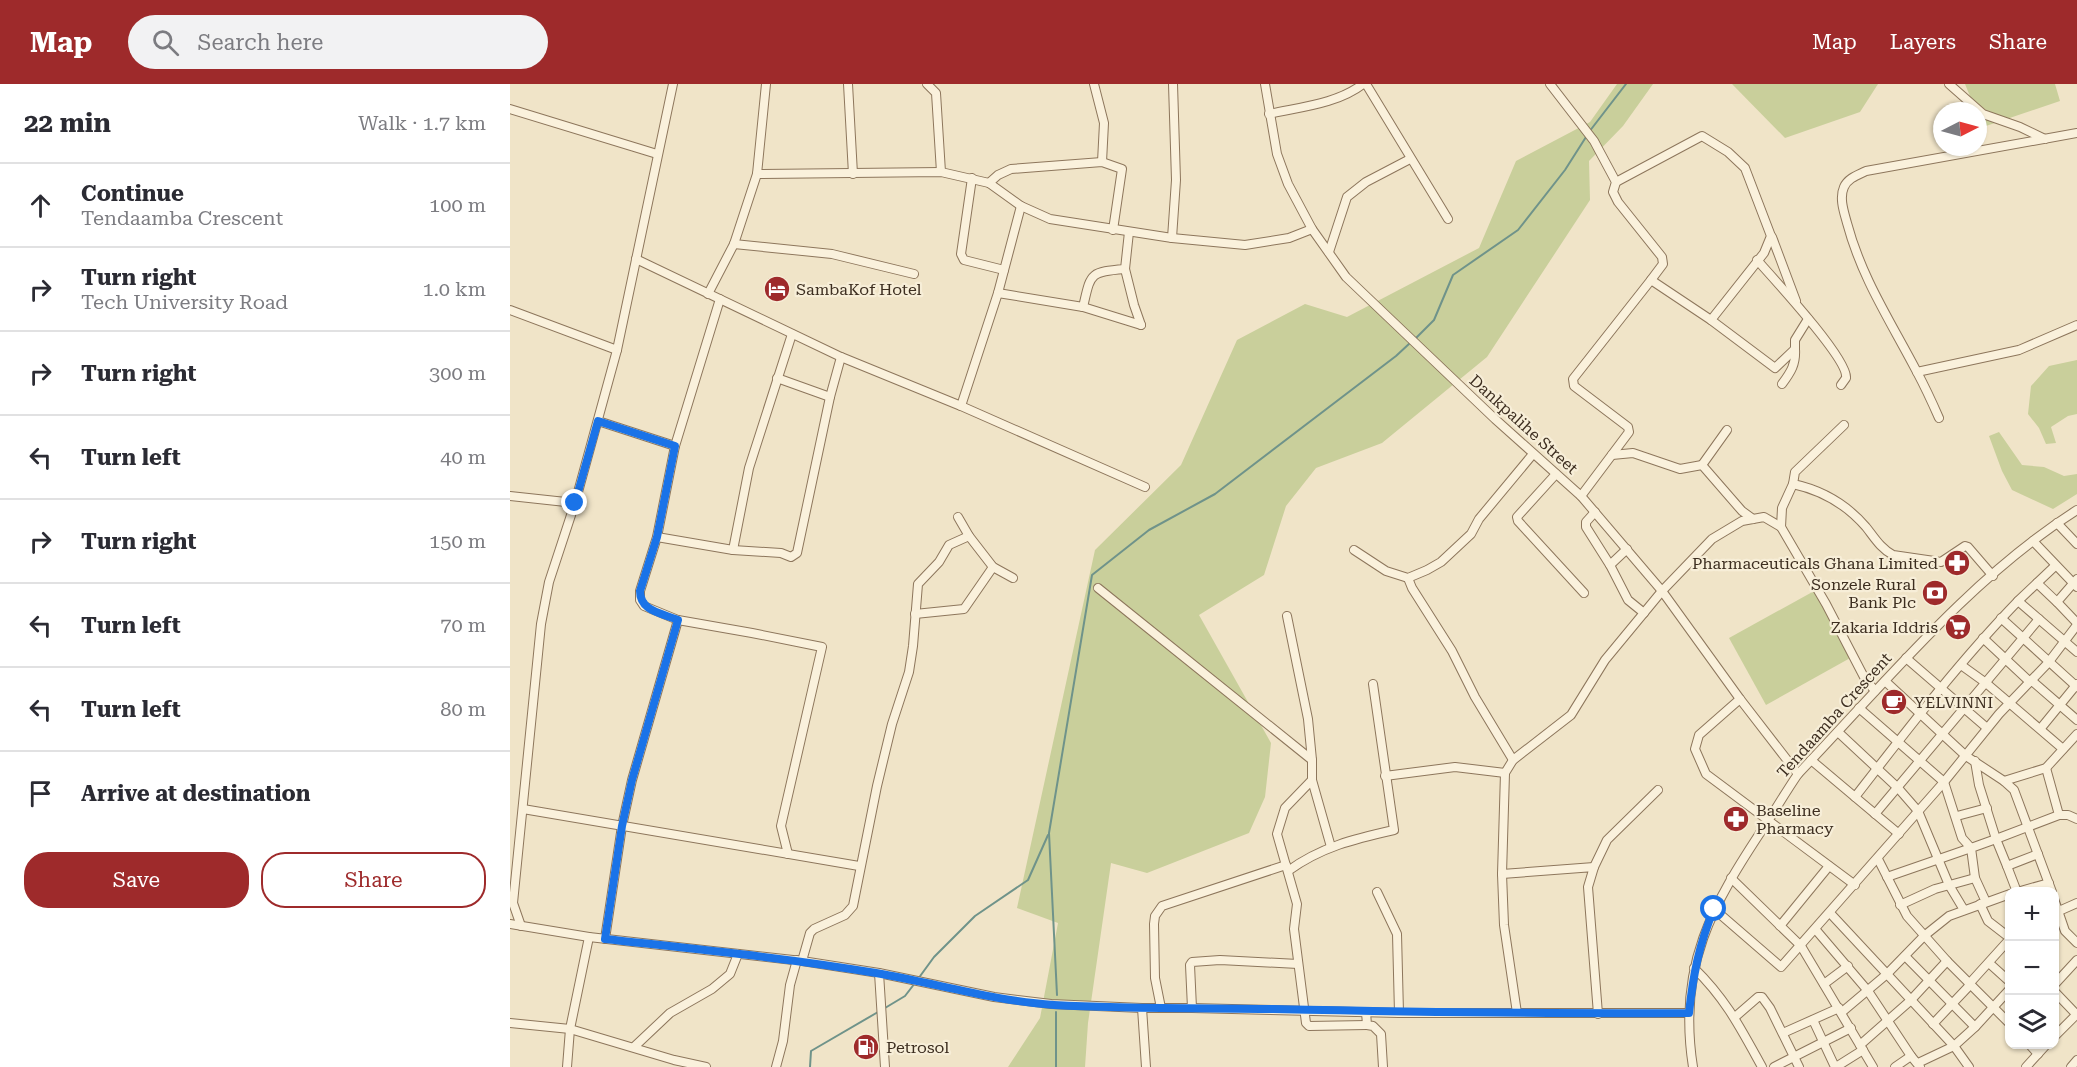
<!DOCTYPE html>
<html lang="en">
<head>
<meta charset="utf-8">
<style>
	:root { --surface:#fff; --page:#f2f2f3; --text:#2b2b33; --muted:#7c7c81; --line:#e1e1e2; --accent:#9e2a2b }
	body { margin:0; font-family:"Roboto Serif",serif; background:var(--page); color:var(--text) }
	.controls { position:absolute; right:18px; bottom:18px; display:grid; overflow:hidden; border-radius:12px; box-shadow:0 2px 4px #0004 }
	.controls button { width:54px; height:54px; display:grid; place-items:center; padding:0; border:0; border-bottom:2px solid var(--line); background:var(--surface); color:var(--text); font:30px sans-serif }
	.compass { position:absolute; left:1423px; top:18px; width:54px; height:54px; border-radius:50%; background:var(--surface); box-shadow:0 2px 4px #0004; rotate:84deg }
	.stop { position:absolute; width:18px; height:18px; margin:-14px; border:4px solid #1a73e8; border-radius:50%; background:#fff }
	.stop.end { background:#1a73e8; border-color:#fff; box-shadow:0 2px 6px #0008 }
	.list { margin:0; padding:0; list-style:none }
	h2 { display:flex; justify-content:space-between; align-items:center; height:78px; margin:0; padding:0 24px; font-size:26px }
	h2 small { font-size:20px; font-weight:400; color:var(--muted) }
	.list li { display:grid; grid-template-columns:39px 1fr auto; gap:18px; align-items:center; box-sizing:border-box; height:84px; padding:0 24px; border-top:2px solid var(--line) }
	.list b { display:block; font-size:22px; white-space:nowrap }
	.list p { margin:0; font-size:20px; white-space:nowrap; color:var(--muted) }
	.list em { font-size:20px; font-style:normal; color:var(--muted) }
	.actions { display:flex; gap:12px; padding:18px 24px }
	.actions a { flex:1; padding:14px 0; border:2px solid var(--accent); border-radius:24px; text-align:center; font-size:21px; color:var(--accent) }
	.actions .main { background:var(--accent); color:#fff }
	.icon { flex:none; width:33px; height:33px; fill:none; stroke:currentColor; stroke-width:2; stroke-linecap:round; stroke-linejoin:round }
	.map { position:relative; flex:none; width:1567px; height:983px; overflow:hidden }
	header { display:flex; align-items:center; gap:36px; box-sizing:border-box; height:84px; padding:0 30px; background:var(--accent); color:#fff }
	header strong { font-size:28px }
	nav { display:flex; gap:33px; margin-inline-start:auto; font-size:21px }
	.search { width:420px; height:54px; background:var(--page); display:flex; align-items:center; gap:15px; box-sizing:border-box; padding:0 21px; border-radius:33px; color:var(--muted); font-size:22px }
	main { display:flex }
	aside { flex:1; background:var(--surface) }
	.map>svg:first-child { display:block }
</style>
</head>
<body>
<header>
<strong>Map</strong>
<div class="search"><svg class="icon" aria-label="search" viewBox="0 0 24 24"><circle cx="10" cy="10" r="6"/><path d="M15 15l6 6"/></svg>Search here</div>
<nav><a>Map</a><a>Layers</a><a>Share</a></nav>
</header>
<main>
<aside>
<h2>22 min<small>Walk · 1.7 km</small></h2>
<ul class="list">
<li><svg class="icon" aria-label="ahead" viewBox="0 0 24 24"><path d="M12 20V5M6 11l6-6 6 6"/></svg><div><b>Continue</b><p>Tendaamba Crescent</p></div><em>100 m</em></li>
<li><svg class="icon" aria-label="right" viewBox="0 0 24 24"><path d="M7 20v-9h11M14 6l5 5-5 5"/></svg><div><b>Turn right</b><p>Tech University Road</p></div><em>1.0 km</em></li>
<li><svg class="icon" aria-label="right" viewBox="0 0 24 24"><path d="M7 20v-9h11M14 6l5 5-5 5"/></svg><div><b>Turn right</b></div><em>300 m</em></li>
<li><svg class="icon" aria-label="left" viewBox="0 0 24 24"><path d="M17 20v-9H6M10 6l-5 5 5 5"/></svg><div><b>Turn left</b></div><em>40 m</em></li>
<li><svg class="icon" aria-label="right" viewBox="0 0 24 24"><path d="M7 20v-9h11M14 6l5 5-5 5"/></svg><div><b>Turn right</b></div><em>150 m</em></li>
<li><svg class="icon" aria-label="left" viewBox="0 0 24 24"><path d="M17 20v-9H6M10 6l-5 5 5 5"/></svg><div><b>Turn left</b></div><em>70 m</em></li>
<li><svg class="icon" aria-label="left" viewBox="0 0 24 24"><path d="M17 20v-9H6M10 6l-5 5 5 5"/></svg><div><b>Turn left</b></div><em>80 m</em></li>
<li><svg class="icon" aria-label="arrive" viewBox="0 0 24 24"><path d="M6 21V4h12l-3 4 3 4H6"/></svg><div><b>Arrive at destination</b></div></li>
</ul>
<div class="actions"><a class="main">Save</a><a>Share</a></div>
</aside>
<div class="map">
<svg width="1567" height="983" viewBox="0 0 1567 983">
	<rect width="100%" height="100%" fill="#f0e4c8"/>
	<g fill="#c9cf9b">
		<polygon points="1107,0 1143,0 1113,42 1079,77 1080,116 977,273 872,359 806,384 776,422 754,491 689,531 761,659 755,713 739,749 637,789 601,779 578,939 575,983 498,983 530,934 548,839 507,824 585,466 671,381 727,256 795,220 837,233 969,164 1006,77 1080,38"/>
		<polygon points="1222,0 1368,0 1350,28 1275,54"/>
		<polygon points="1455,0 1545,0 1550,17 1473,43 1468,27 1466,27"/>
		<polygon points="1567,276 1567,330 1558,332 1541,343 1546,359 1536,360 1529,344 1518,330 1521,302 1539,282"/>
		<polygon points="1489,348 1512,381 1534,383 1554,392 1567,390 1567,410 1543,425 1502,406 1492,387 1479,352"/>
		<polygon points="1306,506 1342,573 1256,621 1219,554"/>
	</g>
	<g fill="none" stroke-linecap="round" stroke-linejoin="round">
		<g stroke="#6f938a" stroke-width="2">
			<polyline points="1079,48 1116,0"/>
			<polyline points="905,255 924,236 943,191 1008,146 1055,86 1076,53"/>
			<polyline points="408,895 424,873 465,832 518,796 538,751"/>
			<polyline points="547,911 539,749 582,491 639,446 705,410 886,272 900,259"/>
			<polyline points="375,924 395,912 405,899"/>
			<polyline points="300,983 301,967 368,928"/>
			<polyline points="546,983 546,928"/>
		</g>
		<g stroke="#8d765c" stroke-width="10">
			<g id="minor">
				<polyline points="338,0 343,90"/>
				<polyline points="417,0 426,9 431,88"/>
				<polyline points="584,0 594,39 592,78"/>
				<polyline points="755,0 767,70 778,100 802,145 836,193 985,335 1071,412 1152,507 1230,615 1288,690"/>
				<polyline points="856,0 938,135"/>
				<polyline points="1040,0 1084,57 1106,98 1103,108 1108,118 1152,173 1153,180 1141,196 1063,295 1064,302 1118,343 1119,348 1071,412"/>
				<polyline points="1439,0 1473,30 1510,43 1535,55"/>
				<polyline points="0,25 147,70"/>
				<path d="M759,30C790,23 827,20 853,0"/>
				<polyline points="247,90 431,88 479,99 511,122 540,135 662,154 735,161 779,154 802,145"/>
				<polyline points="462,94 451,170 454,176 494,186"/>
				<polyline points="1106,98 1192,52 1218,68 1235,84 1261,152 1254,169 1201,236 1141,196"/>
				<polyline points="479,99 488,91 501,85 592,78 612,85 603,146"/>
				<polyline points="1262,153 1286,217"/>
				<polyline points="662,154 666,96 663,0"/>
				<polyline points="224,160 322,170 404,190"/>
				<polyline points="819,168 837,113 856,98 900,75"/>
				<polyline points="126,175 331,273 451,322 635,403"/>
				<path d="M1247,176C1263,194 1339,276 1336,294L1331,301"/>
				<polyline points="615,185 624,221 631,241"/>
				<polyline points="488,209 573,223 631,241"/>
				<polyline points="198,210 224,160 247,90 256,0"/>
				<polyline points="210,215 165,362 147,453 130,507 130,516 134,522 168,536 242,549 312,563 271,742 278,770"/>
				<path d="M573,223C581,189 579,188 615,185L619,148"/>
				<polyline points="0,226 107,266"/>
				<polyline points="1201,236 1265,284 1285,265 1285,256 1298,235"/>
				<polyline points="1407,288 1509,266 1567,241"/>
				<polyline points="267,294 320,313"/>
				<path d="M1272,300C1281,288 1286,280 1285,265"/>
				<polyline points="451,322 488,209 511,122"/>
				<path d="M1429,334C1422,318 1415,303 1407,288C1381,238 1352,195 1337,139C1334,128 1329,114 1334,103C1338,94 1348,91 1356,87L1567,49"/>
				<polyline points="88,337 165,362"/>
				<path d="M1334,341L1285,388L1283,400C1311,406 1337,421 1356,443C1364,453 1371,465 1383,471L1431,478L1455,462L1458,463L1483,492"/>
				<polyline points="1102,371 1123,369 1170,385 1192,381 1232,427 1243,435"/>
				<polyline points="1192,381 1217,346"/>
				<polyline points="1046,390 1007,433 1008,437 1074,509"/>
				<polyline points="1283,400 1272,424 1271,443 1316,520 1354,593 1365,607"/>
				<polyline points="0,412 65,419"/>
				<polyline points="1085,428 1076,438 1076,443 1100,481 1118,516 1134,529"/>
				<polyline points="448,433 459,452 483,483"/>
				<polyline points="1547,439 1567,460"/>
				<polyline points="147,453 223,466 271,469 281,473 287,469 320,313 331,273"/>
				<polyline points="1523,457 1567,503"/>
				<polyline points="223,466 239,384 282,250"/>
				<polyline points="844,466 876,487 898,494 917,486 931,478 961,450 969,435 1023,370"/>
				<polyline points="1100,481 1117,465"/>
				<polyline points="898,494 902,504 942,567 965,613 1003,676"/>
				<polyline points="1567,495 1547,518 1567,539"/>
				<polyline points="1527,499 1547,518"/>
				<polyline points="588,504 802,676 802,696 775,724 767,750 787,820 784,845 796,939 799,942 857,941"/>
				<polyline points="1508,517 1545,482"/>
				<polyline points="405,530 454,525 483,483 503,494"/>
				<polyline points="777,532 798,635 802,676"/>
				<polyline points="1491,534 1567,603"/>
				<polyline points="1473,554 1520,598"/>
				<polyline points="1396,574 1477,644"/>
				<polyline points="1451,581 1476,599 1553,665"/>
				<polyline points="1521,596 1567,636"/>
				<polyline points="1375,597 1456,672 1494,697 1504,706 1542,808"/>
				<polyline points="1230,615 1189,651 1185,665 1196,690 1345,801"/>
				<polyline points="1349,624 1434,698 1452,754 1461,764 1377,793"/>
				<polyline points="1531,644 1567,600"/>
				<polyline points="1328,648 1388,704 1408,727 1439,801 1454,826"/>
				<path d="M1301,676L1345,713C1397,646 1449,578 1508,517L1567,568"/>
				<polyline points="1465,677 1469,701 1486,755 1461,764 1465,794 1476,818"/>
				<polyline points="1536,684 1549,731"/>
				<polyline points="875,692 945,683 995,689"/>
				<polyline points="802,696 821,763"/>
				<polyline points="1494,697 1536,684 1567,650"/>
				<polyline points="1345,713 1389,750"/>
				<polyline points="13,725 349,782"/>
				<polyline points="1365,730 1529,535"/>
				<polyline points="1447,732 1477,724"/>
				<polyline points="1528,770 1497,782 1486,755 1549,731 1558,731 1567,735"/>
				<polyline points="1368,775 1397,832 1437,877 1500,940"/>
				<polyline points="1497,782 1507,808"/>
				<polyline points="1084,783 1097,756 1148,706"/>
				<path d="M778,787C811,763 844,755 884,746L863,600"/>
				<polyline points="992,790 1084,783 1078,803 1088,930"/>
				<polyline points="1221,794 1291,862 1363,983"/>
				<polyline points="867,808 887,850 889,929"/>
				<polyline points="1507,808 1539,799"/>
				<polyline points="1544,815 1555,847 1567,859"/>
				<polyline points="1470,820 1478,837 1500,854"/>
				<polyline points="1390,821 1425,805 1465,794"/>
				<polyline points="1204,825 1271,883 1434,698 1489,630 1538,579 1567,541"/>
				<polyline points="1549,827 1567,819"/>
				<polyline points="1320,829 1444,962 1459,983"/>
				<polyline points="0,840 79,853 292,877 369,889 484,913 541,920 632,924 682,924 889,929 1179,929"/>
				<polyline points="11,842 3,819 31,540 39,498 65,419 107,266 163,0"/>
				<polyline points="1270,842 1319,782"/>
				<polyline points="1306,846 1358,907 1401,972 1410,983"/>
				<polyline points="95,855 112,742 122,696 168,536"/>
				<polyline points="1395,872 1465,943"/>
				<polyline points="292,877 300,849 304,845 335,831 343,822 367,702 382,640 399,588 403,562 408,500 429,478 439,461 459,452"/>
				<polyline points="1479,879 1500,898"/>
				<path d="M1184,884C1216,915 1231,945 1252,983"/>
				<polyline points="369,889 375,983"/>
				<polyline points="1314,900 1338,882"/>
				<polyline points="1459,900 1497,858"/>
				<polyline points="1544,901 1567,876"/>
				<polyline points="1544,907 1567,931"/>
				<polyline points="632,924 636,983"/>
				<polyline points="651,924 645,894 644,840 645,832 652,822 776,781"/>
				<polyline points="682,924 680,881 682,878 710,876 788,880"/>
				<polyline points="856,928 857,941 863,942 871,950 873,983"/>
				<polyline points="1332,928 1377,890 1414,852 1439,832 1500,810"/>
				<polyline points="1007,929 994,841 992,790 995,689 1003,676 1061,631 1095,576 1152,507 1202,455 1232,437 1254,433 1271,443"/>
				<polyline points="1225,933 1248,913 1252,913 1260,924 1289,983"/>
				<polyline points="1303,936 1325,983"/>
				<polyline points="0,939 60,945 164,976 196,983"/>
				<polyline points="1423,940 1460,901"/>
				<polyline points="1273,949 1329,924"/>
				<polyline points="1544,953 1567,930"/>
				<polyline points="1519,960 1528,970"/>
				<polyline points="1350,961 1400,917 1437,877"/>
				<polyline points="124,963 160,929 202,905 220,890 228,870"/>
				<polyline points="1408,979 1444,962 1465,943 1500,905"/>
				<polyline points="57,983 60,945 79,853"/>
				<polyline points="266,983 273,957 280,901 287,876"/>
				<path d="M1183,983C1167,882 1202,821 1256,740C1267,723 1277,706 1288,690C1375,599 1460,494 1567,426"/>
				<polyline points="1264,983 1341,944"/>
				<polyline points="1326,983 1353,966"/>
				<polyline points="1385,983 1401,972"/>
				<polyline points="1516,983 1537,960"/>
				<polyline points="1561,983 1567,976"/>
			</g>
		</g>
		<use href="#minor" stroke="#faf1dc" stroke-width="8"/>
	</g>
	<g fill="none" stroke-linecap="round" stroke-linejoin="round">
		<path stroke="#1a73e8" stroke-width="8" d="M65,419L88,337L165,362L147,453L130,507C130,527 151,529 168,536L122,696L112,742L95,855C185,865 276,874 366,889C425,899 484,917 544,921C617,925 690,924 763,925C901,928 1040,930 1179,929C1183,892 1189,860 1204,825"/>
	</g>
	<defs>
		<g id="hotel-disc" transform="scale(1.35)"><circle r="9.5" fill="#9e2a2b" stroke="#f7eed8"/><path d="M-6-4.5h1.5V1H6V5H4.5V3h-9V5H-6ZM-4 0a1.8 1.8 0 1 1 3.6 0ZM.5 0V-2.5h3Q6-2.5 6 0Z" fill="#fff"/></g>
		<g id="pharmacy-disc" transform="scale(1.35)"><circle r="9.5" fill="#9e2a2b" stroke="#f7eed8"/><path d="M-2-6h4v4h4v4h-4v4h-4v-4h-4v-4h4Z" fill="#fff"/></g>
		<g id="bank-disc" transform="scale(1.35)"><circle r="9.5" fill="#9e2a2b" stroke="#f7eed8"/><path d="M-6-4H6V4H-6ZM0-2.3a2.3 2.3 0 1 0 0 4.6a2.3 2.3 0 1 0 0-4.6Z" fill="#fff"/></g>
		<g id="supermarket-disc" transform="scale(1.35)"><circle r="9.5" fill="#9e2a2b" stroke="#f7eed8"/><path d="M-6-5.5h2.5l.6 2H6L4.5 2H-2.5L-4.4-4H-6ZM-1.5 3.2a1.3 1.3 0 1 0 .1 0ZM3 3.2a1.3 1.3 0 1 0 .1 0Z" fill="#fff"/></g>
		<g id="cafe-disc" transform="scale(1.35)"><circle r="9.5" fill="#9e2a2b" stroke="#f7eed8"/><path d="M-5.5-4.5H6V0H3Q3 3.5 0 3.5H-2.5Q-5.5 3.5-5.5 0ZM3-3.2v2h1.7v-2ZM-6 4.5H4V6H-6Z" fill="#fff"/></g>
		<g id="fuel-disc" transform="scale(1.35)"><circle r="9.5" fill="#9e2a2b" stroke="#f7eed8"/><path d="M-5.5-6h7V0h2V4h1.3V-2.5L3-4.5l.8-.8L6-3V5H2.5V1h-1V6h-7ZM-4.2-4.7v3.2H.2V-4.7Z" fill="#fff"/></g>
	</defs>
	<g fill-rule="evenodd">
		<use href="#hotel-disc" x="267" y="205"/>
		<use href="#pharmacy-disc" x="1447" y="479"/>
		<use href="#bank-disc" x="1425" y="509"/>
		<use href="#supermarket-disc" x="1448" y="543"/>
		<use href="#cafe-disc" x="1384" y="618"/>
		<use href="#pharmacy-disc" x="1226" y="735"/>
		<use href="#fuel-disc" x="356" y="963"/>
	</g>
	<g text-anchor="middle" stroke-width="4.5" stroke-linejoin="round" paint-order="stroke">
		<g font-size="16" fill="#3d2e20" stroke="#f7eed8" text-anchor="start">
			<text x="286" y="211">SambaKof Hotel</text>
			<text x="1428" y="485" text-anchor="end">Pharmaceuticals Ghana Limited</text>
			<text x="1406" y="506" text-anchor="end">Sonzele Rural<tspan x="1406" dy="18">Bank Plc</tspan></text>
			<text x="1428" y="549" text-anchor="end">Zakaria Iddris</text>
			<text x="1404" y="624">YELVINNI</text>
			<text x="1246" y="732">Baseline<tspan x="1246" dy="18">Pharmacy</tspan></text>
			<text x="376" y="969">Petrosol</text>
		</g>
		<g font-size="16" fill="#3d2e20" stroke="#f7eed8">
			<text transform="translate(1014 340) rotate(42)" y="6">Dankpalihe Street</text>
			<text transform="translate(1324 631) rotate(-48)" y="6">Tendaamba Crescent</text>
		</g>
	</g>
</svg>
<div class="controls">
<button>+</button>
<button>−</button>
<button><svg class="icon" aria-label="layers" viewBox="0 0 24 24"><path d="M12 4l9 5-9 5-9-5zM3 14l9 5 9-5"/></svg></button>
</div>
<svg class="compass" viewBox="-18 -18 36 36"><path d="M0-13l5 13h-10z" fill="#e53935"/><path d="M0 13l5-13h-10z" fill="#7c7c81"/></svg>
<div class="stop" style="left:1204px;top:825px"></div>
<div class="stop end" style="left:65px;top:419px"></div>
</div>
</main>
</body>
</html>
